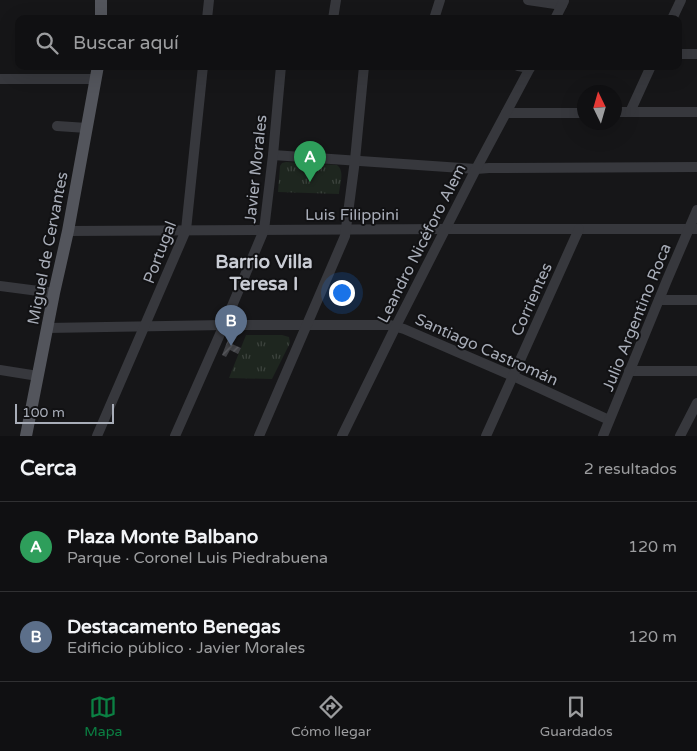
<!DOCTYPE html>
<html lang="es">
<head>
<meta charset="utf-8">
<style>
	:root { --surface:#101012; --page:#1e1e20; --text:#f1f3f6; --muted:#9c9d9f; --line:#303032; --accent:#0b8043 }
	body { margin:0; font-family:"Varela Round",sans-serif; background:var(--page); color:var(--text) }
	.compass { position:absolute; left:577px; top:85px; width:45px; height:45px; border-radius:50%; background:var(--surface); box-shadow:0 5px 20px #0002; rotate:355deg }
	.scale { position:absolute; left:15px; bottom:12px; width:99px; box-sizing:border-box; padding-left:5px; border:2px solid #a8adb8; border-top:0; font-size:14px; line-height:18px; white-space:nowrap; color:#a8adb8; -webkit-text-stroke:4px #111113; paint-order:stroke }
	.you { position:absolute; left:341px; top:292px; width:18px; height:18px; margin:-12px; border:4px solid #fff; border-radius:50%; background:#1a73e8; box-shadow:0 0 0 8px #1a73e833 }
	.badge { display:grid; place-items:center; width:32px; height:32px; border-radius:50%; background:var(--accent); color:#fff; font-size:16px; font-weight:700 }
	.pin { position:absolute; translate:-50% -41px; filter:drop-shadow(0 1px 2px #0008) }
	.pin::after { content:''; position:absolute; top:26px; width:18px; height:15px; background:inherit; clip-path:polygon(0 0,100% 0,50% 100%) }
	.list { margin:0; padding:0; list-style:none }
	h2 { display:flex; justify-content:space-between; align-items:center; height:65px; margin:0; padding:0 20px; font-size:21px }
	h2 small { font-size:16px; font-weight:400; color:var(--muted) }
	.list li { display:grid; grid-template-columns:32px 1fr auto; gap:15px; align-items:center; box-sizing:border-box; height:90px; padding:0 20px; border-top:1px solid var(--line) }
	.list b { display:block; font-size:19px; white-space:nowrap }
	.list p { margin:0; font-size:16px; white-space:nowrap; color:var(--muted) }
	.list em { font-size:16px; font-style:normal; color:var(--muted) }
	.icon { flex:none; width:28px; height:28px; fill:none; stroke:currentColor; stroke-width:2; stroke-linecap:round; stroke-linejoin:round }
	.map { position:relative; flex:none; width:697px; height:436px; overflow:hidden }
	.search { position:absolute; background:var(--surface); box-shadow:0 5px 20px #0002; left:15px; right:15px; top:15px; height:55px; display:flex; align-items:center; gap:12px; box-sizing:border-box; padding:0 18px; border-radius:10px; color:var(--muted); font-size:19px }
	.sheet { height:245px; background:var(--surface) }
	nav { display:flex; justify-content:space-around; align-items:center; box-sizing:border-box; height:70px; border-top:1px solid var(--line); background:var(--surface); font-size:14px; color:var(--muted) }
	nav a { display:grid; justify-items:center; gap:2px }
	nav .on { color:var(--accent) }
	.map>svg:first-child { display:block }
</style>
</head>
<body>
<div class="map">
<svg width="697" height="436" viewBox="0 0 697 436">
	<defs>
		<pattern id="park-tufts" width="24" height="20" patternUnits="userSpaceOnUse" patternTransform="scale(1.25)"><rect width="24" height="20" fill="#1e261f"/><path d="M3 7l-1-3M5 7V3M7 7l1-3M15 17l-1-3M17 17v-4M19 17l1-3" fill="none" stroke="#3c433d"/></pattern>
		<pattern id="building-hatch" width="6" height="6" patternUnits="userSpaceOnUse" patternTransform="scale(1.25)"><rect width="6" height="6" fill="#404145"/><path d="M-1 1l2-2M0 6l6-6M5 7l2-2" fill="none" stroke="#595a5e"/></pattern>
	</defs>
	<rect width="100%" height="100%" fill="#161618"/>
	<g fill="url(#park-tufts)">
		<path d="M286,162L337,165C345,171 340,184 339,194L278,192L280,166L282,163Z"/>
		<polygon points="246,335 282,335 289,337 290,343 272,379 229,378"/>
	</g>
	<polygon fill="url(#building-hatch)" points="233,335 238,335 232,344 241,348 238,354 230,350 226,357 222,355 229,337"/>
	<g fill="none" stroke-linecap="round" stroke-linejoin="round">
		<g stroke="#37383d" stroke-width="10">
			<polyline points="528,0 562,5"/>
			<polyline points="207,19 209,0"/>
			<polyline points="333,19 336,0"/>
			<polyline points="434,19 440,0"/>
			<polyline points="555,19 564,1"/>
			<polyline points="672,19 681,0"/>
			<polyline points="678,54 697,54"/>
			<polyline points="518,66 530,68"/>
			<polyline points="0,79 96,79"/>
			<polyline points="614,112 697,112"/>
			<polyline points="630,112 651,66"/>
			<polyline points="506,113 584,113"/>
			<polyline points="57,126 87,128"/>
			<polyline points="273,155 476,169 489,168 697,167"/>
			<polyline points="68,231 446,229 697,229"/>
			<polyline points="0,286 54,293"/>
			<polyline points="659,300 697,300"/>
			<polyline points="47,328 224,325 390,325 404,329 513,376 609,420"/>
			<polyline points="0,370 38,376"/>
			<polyline points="629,371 697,371"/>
			<polyline points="97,436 186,230 203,66"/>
			<polyline points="175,436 224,325 264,230 273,155 281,66"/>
			<polyline points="259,436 345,236 355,160 364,66"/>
			<polyline points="342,436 396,326 476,169 531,66"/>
			<polyline points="486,436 579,229"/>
			<polyline points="603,436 667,280 697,210"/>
			<polyline points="680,436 697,403"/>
		</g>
		<g stroke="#53555c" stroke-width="12">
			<polyline points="101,19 101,0"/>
			<polyline points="26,436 54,293 68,231 98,66"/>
		</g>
	</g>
	<g text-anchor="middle" stroke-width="4" stroke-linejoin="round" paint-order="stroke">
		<g font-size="16" fill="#a8adb8" stroke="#111113">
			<text transform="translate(255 169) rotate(-84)" y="6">Javier Morales</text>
			<text x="352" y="220">Luis Filippini</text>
			<text transform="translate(421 243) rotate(-63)" y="6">Leandro Nicéforo Alem</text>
			<text transform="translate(47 248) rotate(-79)" y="6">Miguel de Cervantes</text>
			<text transform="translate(159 252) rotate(-69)" y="6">Portugal</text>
			<text transform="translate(531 299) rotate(-66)" y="6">Corrientes</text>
			<text transform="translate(636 317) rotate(-68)" y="6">Julio Argentino Roca</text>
			<text transform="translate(487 349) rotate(24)" y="6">Santiago Castromán</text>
		</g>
		<g font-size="19" font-weight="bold" fill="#c9ccd4" stroke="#111113">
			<text x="264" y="268">Barrio Villa<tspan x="264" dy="22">Teresa I</tspan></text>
		</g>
	</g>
</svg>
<svg class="compass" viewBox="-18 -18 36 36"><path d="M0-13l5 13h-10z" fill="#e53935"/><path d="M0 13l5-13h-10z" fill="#9c9d9f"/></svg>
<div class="scale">100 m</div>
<div class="you"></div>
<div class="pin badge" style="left:310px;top:182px;background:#2e9e5b">A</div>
<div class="pin badge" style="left:231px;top:346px;background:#5c6f8a">B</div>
<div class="search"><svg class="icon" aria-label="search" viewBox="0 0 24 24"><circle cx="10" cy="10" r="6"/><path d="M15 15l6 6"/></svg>Buscar aquí</div>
</div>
<section class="sheet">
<h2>Cerca<small>2 resultados</small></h2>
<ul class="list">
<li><span class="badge" style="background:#2e9e5b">A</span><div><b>Plaza Monte Balbano</b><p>Parque · Coronel Luis Piedrabuena</p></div><em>120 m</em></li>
<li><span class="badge" style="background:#5c6f8a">B</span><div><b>Destacamento Benegas</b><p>Edificio público · Javier Morales</p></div><em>120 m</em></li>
</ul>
</section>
<nav>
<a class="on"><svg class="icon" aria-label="map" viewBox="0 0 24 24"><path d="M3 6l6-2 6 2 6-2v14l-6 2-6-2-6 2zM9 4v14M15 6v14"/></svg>Mapa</a>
<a><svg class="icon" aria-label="directions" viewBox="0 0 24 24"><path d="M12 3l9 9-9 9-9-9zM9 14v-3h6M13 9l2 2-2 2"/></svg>Cómo llegar</a>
<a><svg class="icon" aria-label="saved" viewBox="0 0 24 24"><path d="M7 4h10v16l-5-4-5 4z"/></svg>Guardados</a>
</nav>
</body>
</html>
